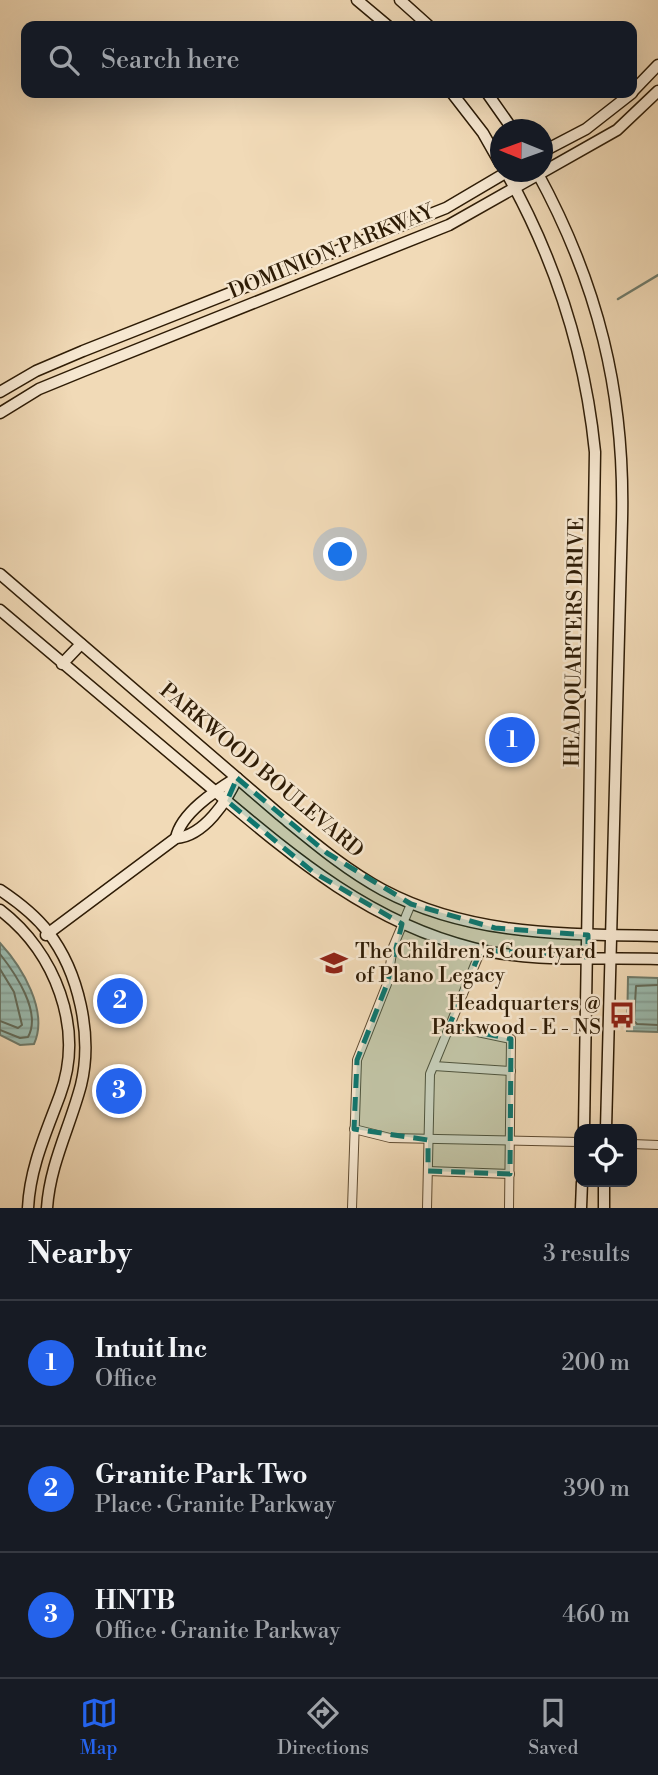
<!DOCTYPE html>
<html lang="en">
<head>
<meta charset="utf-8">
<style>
	:root { --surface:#171b24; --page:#242831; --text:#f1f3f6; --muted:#9ea1a6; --line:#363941; --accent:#2563eb }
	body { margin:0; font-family:"Libre Bodoni",serif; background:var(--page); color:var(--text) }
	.controls { position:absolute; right:21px; bottom:21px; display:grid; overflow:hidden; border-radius:14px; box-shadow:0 7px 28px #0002 }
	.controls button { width:63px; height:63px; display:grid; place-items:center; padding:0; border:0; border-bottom:2px solid var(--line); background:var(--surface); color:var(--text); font:35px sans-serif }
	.compass { position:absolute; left:490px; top:119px; width:63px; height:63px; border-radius:50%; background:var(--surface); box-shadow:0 7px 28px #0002; rotate:271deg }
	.you { position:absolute; left:341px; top:555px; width:24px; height:24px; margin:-18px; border:5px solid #fff; border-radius:50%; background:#1a73e8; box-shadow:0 0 0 10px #1a73e833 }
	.badge { display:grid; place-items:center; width:46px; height:46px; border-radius:50%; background:var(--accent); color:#fff; font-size:23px; font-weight:700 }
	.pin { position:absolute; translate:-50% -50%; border:4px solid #fff; box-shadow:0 2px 7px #0006 }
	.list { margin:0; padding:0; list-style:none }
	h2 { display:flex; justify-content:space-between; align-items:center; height:91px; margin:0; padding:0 28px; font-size:30px }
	h2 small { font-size:23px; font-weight:400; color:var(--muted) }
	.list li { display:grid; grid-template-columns:46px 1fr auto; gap:21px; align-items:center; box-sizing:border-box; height:126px; padding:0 28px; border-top:2px solid var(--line) }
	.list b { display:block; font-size:26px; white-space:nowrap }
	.list p { margin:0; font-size:23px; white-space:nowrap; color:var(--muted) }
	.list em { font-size:23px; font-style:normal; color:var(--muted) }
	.icon { flex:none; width:38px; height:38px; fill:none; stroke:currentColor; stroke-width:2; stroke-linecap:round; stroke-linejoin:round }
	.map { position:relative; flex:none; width:658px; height:1208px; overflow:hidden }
	.search { position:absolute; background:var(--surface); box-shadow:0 7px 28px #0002; left:21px; right:21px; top:21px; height:77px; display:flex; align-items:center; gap:18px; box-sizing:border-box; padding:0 24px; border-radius:14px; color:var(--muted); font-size:26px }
	.sheet { height:469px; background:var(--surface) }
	nav { display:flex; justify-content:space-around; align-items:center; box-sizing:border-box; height:98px; border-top:2px solid var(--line); background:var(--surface); font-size:19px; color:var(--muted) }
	nav a { display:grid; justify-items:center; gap:4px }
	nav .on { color:var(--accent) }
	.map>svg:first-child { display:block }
</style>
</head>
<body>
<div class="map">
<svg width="658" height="1208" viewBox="0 0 658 1208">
	<defs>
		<pattern id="water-rules" width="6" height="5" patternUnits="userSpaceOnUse" patternTransform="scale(1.75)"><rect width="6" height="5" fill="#9bbbaf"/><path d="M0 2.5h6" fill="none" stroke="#86a095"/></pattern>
	</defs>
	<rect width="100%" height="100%" fill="#f1dab7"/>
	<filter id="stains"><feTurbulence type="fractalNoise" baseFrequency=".00286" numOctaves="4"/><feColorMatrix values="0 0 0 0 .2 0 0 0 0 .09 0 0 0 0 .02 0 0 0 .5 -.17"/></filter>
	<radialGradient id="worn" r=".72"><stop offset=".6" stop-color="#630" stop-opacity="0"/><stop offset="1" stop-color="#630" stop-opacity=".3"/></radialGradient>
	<g fill="url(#water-rules)" stroke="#6f7b6b" stroke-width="2">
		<path d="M0,943C22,967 49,1011 34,1044L20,1045L0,1035Z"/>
		<polygon points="628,977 658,978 658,1032 627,1031"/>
	</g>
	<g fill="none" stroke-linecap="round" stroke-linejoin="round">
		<g stroke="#646c5a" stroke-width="2">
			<path d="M0,954C15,973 42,1012 28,1037L20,1038L0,1030"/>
			<polyline points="0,969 14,992 22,1025 18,1028 0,1021"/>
			<polyline points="658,985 636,986 634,1021 637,1024 658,1025"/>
		</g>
		<polyline stroke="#6f7b6b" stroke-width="2.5" points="618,299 658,275"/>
		<g stroke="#5f4c32" stroke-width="10">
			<g id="street">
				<polyline points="449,1026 511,1039 509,1208"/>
				<polyline points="434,1066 511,1071"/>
				<polyline points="354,1129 390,1138 579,1142"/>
				<polyline points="632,1144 658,1145"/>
				<polyline points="428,1171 510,1174"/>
				<polyline points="352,1208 357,1060 387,984 393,947 411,904"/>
				<polyline points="427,1208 430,1074 481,950"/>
			</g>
		</g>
		<g stroke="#2e1c06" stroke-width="13">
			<g id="secondary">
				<polyline points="357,0 388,26"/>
				<polyline points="400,0 429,26"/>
				<polyline points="632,92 658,65"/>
				<polyline points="452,93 483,133 500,163"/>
				<polyline points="487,93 513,130"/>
				<polyline points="542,152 586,129 632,93"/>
				<path d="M506,172C555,259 585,352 595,452L584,1129"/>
				<path d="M537,172C598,284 625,392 622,520L606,1129"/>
				<polyline points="0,392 36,371 83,351 446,208 507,172"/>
				<polyline points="0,413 39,389 83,371 449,225 617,130 658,91"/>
				<path d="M0,574L280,815C313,842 346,870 383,890C470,936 563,934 658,936"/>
				<path d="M0,610C66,666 132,722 198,777C283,848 363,921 473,948C532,963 598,957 658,959"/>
				<polyline points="62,664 81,644"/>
				<path d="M176,838C181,813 215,791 236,778"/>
				<path d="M0,890C18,902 35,915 48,932C79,972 93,1036 81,1085C70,1127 50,1164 47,1208"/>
				<path d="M0,910C55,952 85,1028 60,1095C46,1133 30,1167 28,1208"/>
				<path d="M46,935L176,838C204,836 227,801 237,778"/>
				<polyline points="581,1208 582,1182"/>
				<polyline points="604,1208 604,1182"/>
			</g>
		</g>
		<use href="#street" stroke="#f6e7d0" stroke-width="8"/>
		<use href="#secondary" stroke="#f6e7d0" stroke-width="10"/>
	</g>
	<path fill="#0f766e" fill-opacity="0.2" stroke="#0f766e" stroke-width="5" stroke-dasharray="14 9" stroke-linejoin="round" d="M237,778L327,853L411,904L495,928L588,935V957L481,950L449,1026L511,1039L510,1174L428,1171V1140L354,1129L357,1060L387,984L402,924L313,872L227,801Z"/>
	<defs>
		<g id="school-bare" transform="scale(2.1)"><path d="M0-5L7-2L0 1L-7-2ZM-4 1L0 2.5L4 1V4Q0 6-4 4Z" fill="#8f2418" stroke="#f6e7d0" stroke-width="2.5" paint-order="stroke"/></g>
		<g id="bus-bare" transform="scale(2.1)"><path d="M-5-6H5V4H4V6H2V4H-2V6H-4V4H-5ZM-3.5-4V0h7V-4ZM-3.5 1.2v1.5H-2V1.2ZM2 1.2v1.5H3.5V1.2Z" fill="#8f2418" stroke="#f6e7d0" stroke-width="2.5" paint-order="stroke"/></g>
	</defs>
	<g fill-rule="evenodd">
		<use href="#school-bare" x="334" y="963"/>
		<use href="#bus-bare" x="622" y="1015"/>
	</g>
	<g text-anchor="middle" stroke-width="5" stroke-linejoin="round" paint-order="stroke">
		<g font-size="21" fill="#2e1c06" stroke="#f6e7d0">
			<text transform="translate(331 251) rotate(-22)" y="7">DOMINION PARKWAY</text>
			<text transform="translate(574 642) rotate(-89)" y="7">HEADQUARTERS DRIVE</text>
			<text transform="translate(262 770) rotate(40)" y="7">PARKWOOD BOULEVARD</text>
		</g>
		<g font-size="21" fill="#2e1c06" stroke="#f6e7d0" text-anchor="start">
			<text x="355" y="958">The Children's Courtyard<tspan x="355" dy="24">of Plano Legacy</tspan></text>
			<text x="601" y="1010" text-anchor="end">Headquarters @<tspan x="601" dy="24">Parkwood - E - NS</tspan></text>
		</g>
	</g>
	<rect width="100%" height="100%" filter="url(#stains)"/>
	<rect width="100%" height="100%" fill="url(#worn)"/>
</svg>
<div class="controls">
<button><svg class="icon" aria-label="locate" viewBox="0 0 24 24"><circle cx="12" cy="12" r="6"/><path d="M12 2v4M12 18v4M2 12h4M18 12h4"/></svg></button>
</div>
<svg class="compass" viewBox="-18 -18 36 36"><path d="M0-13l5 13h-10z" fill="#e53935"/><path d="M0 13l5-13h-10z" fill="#9ea1a6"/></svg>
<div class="you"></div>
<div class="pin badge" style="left:512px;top:740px">1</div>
<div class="pin badge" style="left:120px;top:1001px">2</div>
<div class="pin badge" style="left:119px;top:1091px">3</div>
<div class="search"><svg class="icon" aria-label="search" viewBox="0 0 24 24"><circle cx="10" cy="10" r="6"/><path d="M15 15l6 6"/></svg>Search here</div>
</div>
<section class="sheet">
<h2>Nearby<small>3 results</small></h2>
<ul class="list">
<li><span class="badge">1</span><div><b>Intuit Inc</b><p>Office</p></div><em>200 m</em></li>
<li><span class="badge">2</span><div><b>Granite Park Two</b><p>Place · Granite Parkway</p></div><em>390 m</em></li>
<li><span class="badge">3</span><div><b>HNTB</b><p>Office · Granite Parkway</p></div><em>460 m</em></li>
</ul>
</section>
<nav>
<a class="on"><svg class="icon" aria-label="map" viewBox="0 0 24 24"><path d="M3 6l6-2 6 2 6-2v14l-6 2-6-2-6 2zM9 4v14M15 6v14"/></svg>Map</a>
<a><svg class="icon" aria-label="directions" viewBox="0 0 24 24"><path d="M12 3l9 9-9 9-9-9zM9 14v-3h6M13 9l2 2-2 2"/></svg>Directions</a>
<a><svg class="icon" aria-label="saved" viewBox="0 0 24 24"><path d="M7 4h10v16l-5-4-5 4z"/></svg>Saved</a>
</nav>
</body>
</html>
